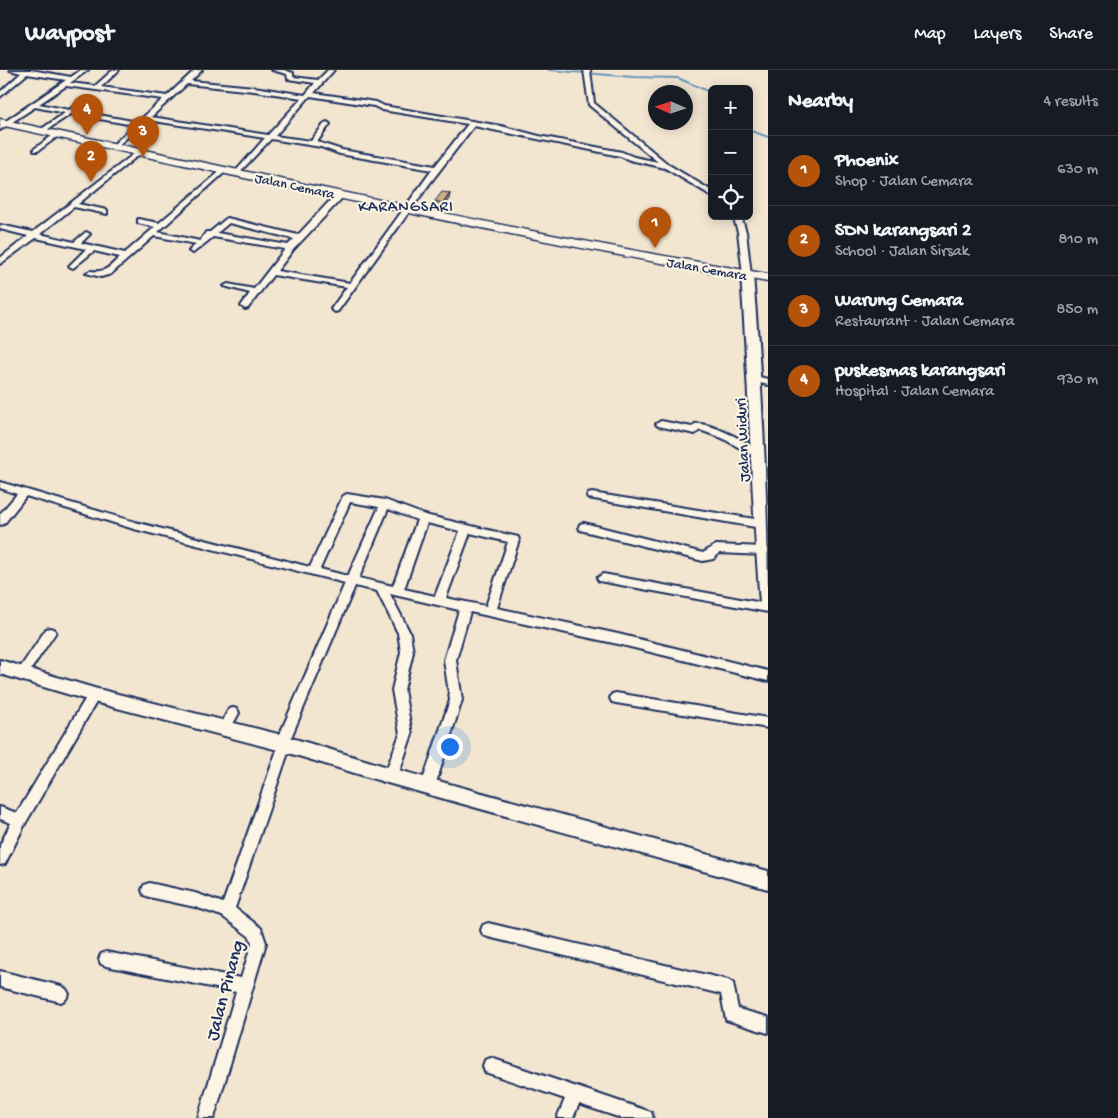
<!DOCTYPE html>
<html lang="en">
<head>
<meta charset="utf-8">
<style>
	:root { --surface:#171b24; --page:#242831; --text:#f1f3f6; --muted:#9ea1a6; --line:#363941; --accent:#b45309 }
	body { margin:0; font-family:"Gochi Hand",sans-serif; background:var(--page); color:var(--text) }
	.controls { position:absolute; right:15px; top:15px; display:grid; overflow:hidden; border-radius:8px; box-shadow:0 2px 12px #0003 }
	.controls button { width:45px; height:45px; display:grid; place-items:center; padding:0; border:0; border-bottom:1px solid var(--line); background:var(--surface); color:var(--text); font:25px sans-serif }
	.compass { position:absolute; left:648px; top:15px; width:45px; height:45px; border-radius:50%; background:var(--surface); box-shadow:0 2px 12px #0003; rotate:273deg }
	.you { position:absolute; left:449px; top:676px; width:18px; height:18px; margin:-12px; border:4px solid #fff; border-radius:50%; background:#1a73e8; box-shadow:0 0 0 8px #1a73e833 }
	.badge { display:grid; place-items:center; width:32px; height:32px; border-radius:50%; background:var(--accent); color:#fff; font-size:16px; font-weight:700 }
	.pin { position:absolute; translate:-50% -41px; filter:drop-shadow(0 1px 2px #0008) }
	.pin::after { content:''; position:absolute; top:26px; width:18px; height:15px; background:inherit; clip-path:polygon(0 0,100% 0,50% 100%) }
	.list { margin:0; padding:0; list-style:none }
	h2 { display:flex; justify-content:space-between; align-items:center; height:65px; margin:0; padding:0 20px; font-size:21px }
	h2 small { font-size:16px; font-weight:400; color:var(--muted) }
	.list li { display:grid; grid-template-columns:32px 1fr auto; gap:15px; align-items:center; box-sizing:border-box; height:70px; padding:0 20px; border-top:1px solid var(--line) }
	.list b { display:block; font-size:19px; white-space:nowrap }
	.list p { margin:0; font-size:16px; white-space:nowrap; color:var(--muted) }
	.list em { font-size:16px; font-style:normal; color:var(--muted) }
	.icon { flex:none; width:28px; height:28px; fill:none; stroke:currentColor; stroke-width:2; stroke-linecap:round; stroke-linejoin:round }
	.map { position:relative; flex:none; width:768px; height:1048px; overflow:hidden }
	header { display:flex; align-items:center; gap:30px; box-sizing:border-box; height:70px; padding:0 25px; background:var(--surface); border-bottom:1px solid var(--line) }
	header strong { font-size:24px }
	nav { display:flex; gap:28px; margin-inline-start:auto; font-size:18px }
	main { display:flex }
	aside { flex:1; background:var(--surface) }
	.map>svg:first-child { display:block }
</style>
</head>
<body>
<header>
<strong>Waypost</strong>
<nav><a>Map</a><a>Layers</a><a>Share</a></nav>
</header>
<main>
<div class="map">
<svg width="768" height="1048" viewBox="0 0 768 1048">
	<rect width="100%" height="100%" fill="#f3e6d1"/>
	<filter id="ink" filterUnits="userSpaceOnUse"><feTurbulence type="fractalNoise" baseFrequency=".02" numOctaves="2"/><feDisplacementMap in="SourceGraphic" scale="10" xChannelSelector="R" yChannelSelector="G"/><feConvolveMatrix kernelMatrix="1 2 1 2 8 2 1 2 1" color-interpolation-filters="sRGB"/></filter>
	<g filter="url(#ink)">
		<g fill="none" stroke-linecap="round" stroke-linejoin="round">
			<g stroke="#6697bc" stroke-width="2">
				<polyline points="549,0 633,7 678,8 712,23"/>
				<polyline points="749,60 768,67"/>
			</g>
			<g stroke="#1b2f5e" stroke-width="4">
				<g id="street">
					<path d="M10,0H31L71,7L81,0H88L70,13L95,16L113,0H119L101,17L167,26L195,0H202L191,11L254,17L305,25L315,13L288,9L287,4L272,0H284L293,3V7L318,10L328,0H334L314,23L376,32L384,36L501,56L539,66L622,82L634,87L658,92L589,35L584,0H590L594,33L669,95L712,121V126L665,98L630,90L620,86L474,56L430,113L338,241L335,242L331,239L347,217L273,205L248,238L245,239L241,236L250,223L224,216L228,214L254,219L285,179L213,167L193,183L189,181L196,174L154,166L111,204L101,207L86,203L90,201C106,203 109,197 120,187L94,181L73,198L69,196L86,179L36,168L0,194V188L28,166L0,159V155L33,162L139,80L141,81V83L78,134L107,140V144L74,137L40,164L74,172L86,162L90,164L81,173L125,183L155,157L138,153V149L159,153L223,99L225,100V102L158,162L200,171L206,162H210L227,148L298,165L337,123H343V127L293,180L277,201L350,213L432,100L340,84L321,77L271,69L237,105L233,103L235,102L265,68L147,50L115,78L113,77V75L134,55L71,44L42,63L40,62V60L65,43L35,37L0,60V55L66,10L27,4L0,27V22L21,3ZM187,14L254,21L302,28L268,65L151,47ZM66,16L163,29L138,52L76,41L85,34V32L83,31L69,40L39,34ZM310,26L374,36L382,40L468,54L435,96L342,80L317,72L330,54L327,52L325,53L311,71L275,66ZM229,153L294,169L288,175L217,163Z"/>
					<polygon points="56,63 61,64 38,81 34,81 34,79"/>
					<polygon points="733,146 741,146 746,162 751,205 747,207 743,205 738,162"/>
					<polygon points="755,306 768,309 768,315 752,311 750,309"/>
					<path d="M661,351L692,357L695,354C708,351 755,375 764,385L762,387H756L722,368L700,360L695,364L658,356L656,354Z"/>
					<path d="M0,412L135,452L310,497L343,426L347,424L385,430L425,445L518,467L519,470L497,538L618,564L768,601V611L618,574L470,542L456,590L462,630L435,716L433,720L428,722L423,720L421,716L450,630L444,590L459,540L390,524L410,563L413,582L404,620L412,664L398,706L396,710L391,712L386,710L384,706L400,664L392,620L401,582L398,563L377,521L355,516L290,670L291,674L235,838L261,858L266,873L214,1048H198L236,922L106,896L101,894L99,889L101,884L106,882L241,908L252,873L250,867L222,846L195,837L149,827L144,825L142,820L144,815L149,813L195,823L223,833L278,677L276,673L345,513L134,459L26,426L4,454L0,455V444L17,424L0,418ZM350,432L379,437L348,506L320,499ZM388,439L417,450L393,516L359,508ZM427,453L460,461L435,526L404,519ZM470,463L508,472L486,536L446,528Z"/>
					<polygon points="592,423 761,450 766,454 761,458 588,428 587,426 588,424"/>
					<polygon points="584,453 703,483 716,475 764,477 768,478 768,483 764,485 719,483 713,489 703,491 580,460 579,457 580,454"/>
					<polygon points="603,504 768,534 768,542 599,511 597,508"/>
					<polygon points="50,558 54,559 56,562 26,607 18,607 16,604 46,559"/>
					<polygon points="94,620 98,621 100,625 98,629 25,754 5,794 0,795 0,775 11,753 0,749 0,737 17,743 90,621"/>
					<polygon points="616,623 768,648 768,658 616,633 612,632 610,628 612,624"/>
					<polygon points="233,638 237,639 239,643 228,663 224,664 220,663 218,659 229,639"/>
					<polygon points="488,853 728,910 733,913 738,939 768,947 768,963 726,950 721,924 488,867 483,865 481,860 483,855"/>
					<polygon points="0,901 61,916 66,919 69,924 66,929 61,932 0,917"/>
					<polygon points="491,988 645,1040 651,1042 653,1048 621,1048 579,1034 573,1048 557,1048 565,1029 485,1002 483,996 485,990"/>
				</g>
			</g>
			<g stroke="#1b2f5e" stroke-width="4">
				<g id="secondary">
					<path d="M747,201L753,205C762,316 768,427 768,539L762,537L760,533C751,424 749,314 741,205Z"/>
					<polygon points="0,590 94,618 282,665 391,698 768,801 768,819 391,714 282,681 94,632 0,604"/>
				</g>
			</g>
			<g stroke="#1b2f5e" stroke-width="3">
				<path id="primary" d="M0,49C255,103 510,161 768,204V212C510,168 255,110 0,55Z"/>
			</g>
			<use href="#street" fill="#fcf5e5" fill-rule="evenodd"/>
			<use href="#secondary" fill="#fcf5e5" fill-rule="evenodd"/>
			<use href="#primary" fill="#fcf5e5" fill-rule="evenodd"/>
		</g>
		<polygon fill="#b39470" stroke="#1b2f5e" points="450,123 449,130 443,140 435,139 435,131"/>
		<polygon fill="#92785b" stroke="#1b2f5e" points="450,123 449,130 443,140 443,133"/>
		<polygon fill="#d0ac82" stroke="#1b2f5e" points="442,122 450,123 443,133 435,131"/>
	</g>
	<g text-anchor="middle" stroke-width="4" stroke-linejoin="round" paint-order="stroke">
		<g font-size="14" fill="#1b2f5e" stroke="#fcf5e5">
			<text transform="translate(295 115) rotate(12)" y="5">Jalan Cemara</text>
			<text transform="translate(707 198) rotate(10)" y="5">Jalan Cemara</text>
		</g>
		<g font-size="16" letter-spacing="1" fill="#1b2f5e" stroke="#fcf5e5">
			<text x="406" y="141">KARANGSARI</text>
		</g>
		<g font-size="16" fill="#1b2f5e" stroke="#fcf5e5">
			<text transform="translate(741 370) rotate(-93)" y="6">Jalan Widuri</text>
		</g>
		<g font-size="19" fill="#1b2f5e" stroke="#fcf5e5">
			<text transform="translate(223 920) rotate(-75)" y="7">Jalan Pinang</text>
		</g>
	</g>
</svg>
<div class="controls">
<button>+</button>
<button>−</button>
<button><svg class="icon" aria-label="locate" viewBox="0 0 24 24"><circle cx="12" cy="12" r="6"/><path d="M12 2v4M12 18v4M2 12h4M18 12h4"/></svg></button>
</div>
<svg class="compass" viewBox="-18 -18 36 36"><path d="M0-13l5 13h-10z" fill="#e53935"/><path d="M0 13l5-13h-10z" fill="#9ea1a6"/></svg>
<div class="you"></div>
<div class="pin badge" style="left:655px;top:178px">1</div>
<div class="pin badge" style="left:91px;top:112px">2</div>
<div class="pin badge" style="left:143px;top:87px">3</div>
<div class="pin badge" style="left:87px;top:65px">4</div>
</div>
<aside>
<h2>Nearby<small>4 results</small></h2>
<ul class="list">
<li><span class="badge">1</span><div><b>Phoenix</b><p>Shop · Jalan Cemara</p></div><em>630 m</em></li>
<li><span class="badge">2</span><div><b>SDN karangsari 2</b><p>School · Jalan Sirsak</p></div><em>810 m</em></li>
<li><span class="badge">3</span><div><b>Warung Cemara</b><p>Restaurant · Jalan Cemara</p></div><em>850 m</em></li>
<li><span class="badge">4</span><div><b>puskesmas karangsari</b><p>Hospital · Jalan Cemara</p></div><em>930 m</em></li>
</ul>
</aside>
</main>
</body>
</html>
